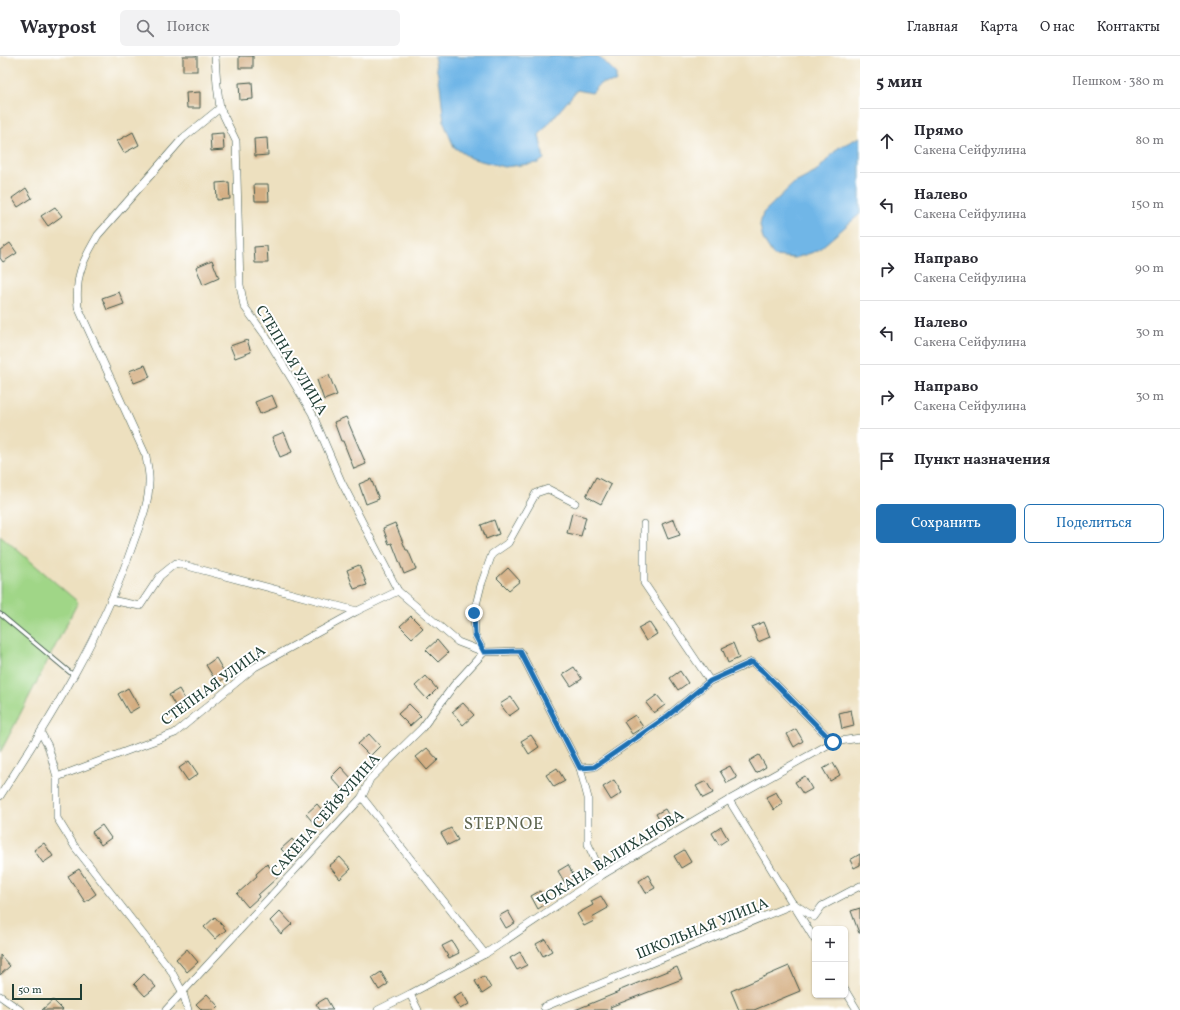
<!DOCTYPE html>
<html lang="ru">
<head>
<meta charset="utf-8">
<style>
	:root { --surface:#fff; --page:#f2f2f3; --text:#2b2b33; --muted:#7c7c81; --line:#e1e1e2; --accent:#1f6fb2 }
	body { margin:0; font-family:Vollkorn,serif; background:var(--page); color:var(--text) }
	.controls { position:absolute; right:12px; bottom:12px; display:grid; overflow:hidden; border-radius:6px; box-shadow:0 1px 3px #0004 }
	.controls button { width:36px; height:36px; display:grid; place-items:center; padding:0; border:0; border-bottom:1px solid var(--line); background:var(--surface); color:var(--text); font:20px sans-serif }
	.scale { position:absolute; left:12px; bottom:10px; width:70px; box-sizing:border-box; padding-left:4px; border:2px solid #1f3d34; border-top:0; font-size:11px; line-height:14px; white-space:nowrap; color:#1f3d34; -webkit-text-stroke:3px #fff; paint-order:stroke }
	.stop { position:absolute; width:12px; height:12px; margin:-9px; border:3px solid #1f6fb2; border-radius:50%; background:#fff }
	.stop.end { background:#1f6fb2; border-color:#fff; box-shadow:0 1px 4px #0008 }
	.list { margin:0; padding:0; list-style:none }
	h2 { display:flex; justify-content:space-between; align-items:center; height:52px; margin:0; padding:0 16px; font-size:17px }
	h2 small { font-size:13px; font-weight:400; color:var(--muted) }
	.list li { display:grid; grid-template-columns:26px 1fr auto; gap:12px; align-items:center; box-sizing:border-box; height:64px; padding:0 16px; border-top:1px solid var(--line) }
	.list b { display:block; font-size:15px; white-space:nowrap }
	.list p { margin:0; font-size:13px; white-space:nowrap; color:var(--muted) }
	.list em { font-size:13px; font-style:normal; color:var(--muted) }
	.actions { display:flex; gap:8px; padding:12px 16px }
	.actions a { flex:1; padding:9px 0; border:1px solid var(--accent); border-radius:6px; text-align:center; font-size:14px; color:var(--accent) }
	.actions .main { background:var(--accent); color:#fff }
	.icon { flex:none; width:22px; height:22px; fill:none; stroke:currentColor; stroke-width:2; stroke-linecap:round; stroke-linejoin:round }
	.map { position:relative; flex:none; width:860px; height:954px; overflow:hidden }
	header { display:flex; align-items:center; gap:24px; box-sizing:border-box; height:56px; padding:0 20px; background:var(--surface); border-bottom:1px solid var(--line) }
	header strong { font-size:19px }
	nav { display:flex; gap:22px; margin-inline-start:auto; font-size:14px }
	.search { width:280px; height:36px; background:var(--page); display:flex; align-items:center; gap:10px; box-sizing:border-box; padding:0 14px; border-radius:6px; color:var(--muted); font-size:15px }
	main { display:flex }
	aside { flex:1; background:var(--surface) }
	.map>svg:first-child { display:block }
</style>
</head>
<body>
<header>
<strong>Waypost</strong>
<div class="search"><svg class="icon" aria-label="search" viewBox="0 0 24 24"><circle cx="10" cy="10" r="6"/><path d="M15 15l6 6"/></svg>Поиск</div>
<nav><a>Главная</a><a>Карта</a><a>О нас</a><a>Контакты</a></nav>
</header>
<main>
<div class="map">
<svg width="860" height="954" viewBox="0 0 860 954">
	<rect width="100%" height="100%" fill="#fff"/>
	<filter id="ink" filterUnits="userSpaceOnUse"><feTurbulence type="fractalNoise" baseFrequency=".025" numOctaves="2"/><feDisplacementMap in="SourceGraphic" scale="8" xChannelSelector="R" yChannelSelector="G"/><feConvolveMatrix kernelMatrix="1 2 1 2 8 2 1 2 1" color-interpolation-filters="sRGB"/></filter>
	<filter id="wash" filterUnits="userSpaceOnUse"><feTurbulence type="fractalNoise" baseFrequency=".012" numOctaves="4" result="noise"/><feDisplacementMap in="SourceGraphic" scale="16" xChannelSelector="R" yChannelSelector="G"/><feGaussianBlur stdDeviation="0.9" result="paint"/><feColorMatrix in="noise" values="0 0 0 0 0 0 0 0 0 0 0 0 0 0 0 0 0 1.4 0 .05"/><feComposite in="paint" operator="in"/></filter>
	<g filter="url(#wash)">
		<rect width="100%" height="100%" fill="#ede0bf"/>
		<polygon fill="#a0d687" stroke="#608a5e" points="0,479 78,546 0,697"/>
		<g fill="#70b6e7" stroke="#487a8e">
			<polygon points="434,0 464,1 466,0 598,0 616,18 616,26 601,27 592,37 577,34 539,79 544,103 538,107 504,111 470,102 454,91 444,67 440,29"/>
			<polygon points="860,81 860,158 817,195 795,202 774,200 763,183 760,169 763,157 793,128 816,116 838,92"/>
		</g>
		<g id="blocks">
			<g fill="#d4ae82">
				<rect x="183" y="0" width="14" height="15"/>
				<rect x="239" y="0" width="14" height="12"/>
				<polygon points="252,26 253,43 240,44 239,27"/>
				<polygon points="200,36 200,52 187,52 186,37"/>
				<polygon points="133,76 139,89 124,97 117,85"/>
				<polygon points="223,77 224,94 211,95 210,78"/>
				<polygon points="267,82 268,99 255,100 254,83"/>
				<polygon points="229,126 230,143 217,144 216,127"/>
				<polygon points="254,128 268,128 269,145 255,145"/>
				<polygon points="26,132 32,142 18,151 12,142"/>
				<polygon points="55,151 62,160 48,170 41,160"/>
				<polygon points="10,187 17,197 3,206 0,202 0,194"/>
				<polygon points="267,190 268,207 255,207 254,191"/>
				<polygon points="212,204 219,222 203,229 196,211"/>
				<polygon points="119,236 124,248 107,254 102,242"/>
				<polygon points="247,284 251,296 235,302 230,290"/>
				<polygon points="145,309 150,321 134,327 129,315"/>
				<polygon points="329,319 337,339 324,344 317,324"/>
				<polygon points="272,339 277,351 260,358 255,346"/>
				<polygon points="346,361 366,408 354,413 343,385 341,385 334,366"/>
				<polygon points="284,376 292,396 280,401 272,381"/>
				<polygon points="596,421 611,429 601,448 586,440"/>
				<polygon points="371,423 379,443 366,448 359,428"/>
				<polygon points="572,457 586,461 581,480 567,477"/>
				<polygon points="674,463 680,479 668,483 662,468"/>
				<polygon points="494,464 499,478 486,483 481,469"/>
				<polygon points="395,467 406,494 408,494 416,513 404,518 392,487 389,488 383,472"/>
				<polygon points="359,509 367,529 354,533 347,514"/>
				<polygon points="508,512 520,525 509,534 497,522"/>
				<polygon points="411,560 423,572 412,582 400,570"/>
				<polygon points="649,566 657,578 646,585 638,572"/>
				<polygon points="764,566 770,581 758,586 752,571"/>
				<polygon points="437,584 448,597 438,606 426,594"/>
				<polygon points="733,587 739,602 728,607 722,592"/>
				<polygon points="216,602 227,621 217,627 206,609"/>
				<polygon points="574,611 582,623 571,630 563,618"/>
				<polygon points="680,615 688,627 678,634 670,622"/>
				<polygon points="426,620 437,633 427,643 415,630"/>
				<polygon points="128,632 139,651 129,657 118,638"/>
				<polygon points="179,633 190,652 180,658 169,639"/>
				<polygon points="657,639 665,649 654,657 646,647"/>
				<polygon points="511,641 519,653 509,660 500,648"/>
				<polygon points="463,647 474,659 463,669 452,656"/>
				<polygon points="409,648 421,660 410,670 398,658"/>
				<polygon points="851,654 854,670 842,673 839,657"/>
				<polygon points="635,659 643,671 632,678 624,666"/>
				<polygon points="796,673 803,685 794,691 787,678"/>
				<polygon points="369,678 380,690 370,700 358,688"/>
				<polygon points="531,679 539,691 529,698 521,685"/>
				<polygon points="427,692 438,704 427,714 416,701"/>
				<polygon points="759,699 766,711 756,717 749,705"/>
				<polygon points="189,705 198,718 188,725 179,712"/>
				<polygon points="833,707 840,719 830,725 823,713"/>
				<polygon points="730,710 737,722 727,727 720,715"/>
				<polygon points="341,711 353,724 342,733 331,721"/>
				<polygon points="557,712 565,725 554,731 546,719"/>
				<polygon points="805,720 812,733 803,738 795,726"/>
				<polygon points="614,724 622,737 611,744 603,731"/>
				<polygon points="706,725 713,737 703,742 696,730"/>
				<polygon points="776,736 783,748 774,754 766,741"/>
				<polygon points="317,748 328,761 317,771 306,758"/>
				<polygon points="665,753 672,765 663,770 656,758"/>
				<polygon points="102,769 111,782 101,789 92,776"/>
				<polygon points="721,771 728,783 719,789 712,777"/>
				<polygon points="451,772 458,784 448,789 441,777"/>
				<polygon points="292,783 303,796 293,805 281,793"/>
				<polygon points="44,787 53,800 43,807 34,794"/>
				<polygon points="684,794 691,806 681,812 674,800"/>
				<polygon points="860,798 860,809 854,812 850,804"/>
				<polygon points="340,801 351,813 340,823 329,810"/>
				<polygon points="267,808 278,821 258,839 259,841 248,851 237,838 257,820 256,818"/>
				<polygon points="568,809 575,822 565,827 558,815"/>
				<polygon points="79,813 96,838 85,846 68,820"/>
				<polygon points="648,819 655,832 646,837 639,825"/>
				<polygon points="540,835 547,847 538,853 531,840"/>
				<polygon points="601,840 608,852 592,861 594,865 584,870 577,858 593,849 591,845"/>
				<polygon points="860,852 860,877 859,877 851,855"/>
				<polygon points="280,855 292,868 281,878 270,865"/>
				<polygon points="508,855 515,867 506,872 499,860"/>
				<polygon points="215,861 226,874 215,883 204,871"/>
				<polygon points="545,883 552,895 543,900 536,888"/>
				<polygon points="452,885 459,897 449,902 442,890"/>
				<polygon points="187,893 198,906 187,916 176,903"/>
				<polygon points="520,896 527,909 517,914 510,902"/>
				<polygon points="0,899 10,910 0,919"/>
				<polygon points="789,910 800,935 754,954 739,954 731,935"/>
				<polygon points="677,911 682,923 610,951 612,954 575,954 619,936 618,935"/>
				<polygon points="381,916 388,928 379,934 372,922"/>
				<polygon points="144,918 156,931 145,940 134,928"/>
				<polygon points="484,920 491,932 482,938 475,925"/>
				<polygon points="462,936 469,948 460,953 453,941"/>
				<polygon points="207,938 218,950 214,954 202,954 196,948"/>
				<polygon points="326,942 333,954 320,954 316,948"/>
				<polygon points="53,944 63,954 42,954"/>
			</g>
		</g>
	</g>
	<g filter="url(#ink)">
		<use href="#blocks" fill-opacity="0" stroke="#3e5549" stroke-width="1"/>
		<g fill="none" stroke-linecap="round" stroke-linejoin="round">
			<g stroke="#3e5549" stroke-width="5">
				<polyline id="lane" points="0,558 73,619"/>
			</g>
			<g stroke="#3e5549" stroke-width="8">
				<g id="street">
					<polyline points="215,0 217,29 220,52 236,85 240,229 244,250 265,279 312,357 341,425 398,535 458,586 484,596"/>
					<polyline points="644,468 644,527 710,625"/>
					<polyline points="111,544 140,550 160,520 176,507 357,555 398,535"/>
					<polyline points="484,596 475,579 474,557 481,529 492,498 508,487 536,437 548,433 575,447"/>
					<polyline points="41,677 48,690 57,721 57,762 75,791 170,913 183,937 188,954"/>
					<polyline points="580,712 594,711 665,662 710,625 752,606 765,617 833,686"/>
					<polyline points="57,721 175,677 255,611 357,555"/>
					<path d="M0,740C52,660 102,579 133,488C140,468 149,448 149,427C150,418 147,409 146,400L78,251C75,220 82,206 98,179L183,82L220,52"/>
					<polyline points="362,741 485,898"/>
					<polyline points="729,744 815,884"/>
					<polyline points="845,934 857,954"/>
					<polyline points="410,938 418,954"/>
					<polyline points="0,940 20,954"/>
					<polyline points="544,951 794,848 814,861 822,850 860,830"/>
					<polyline points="166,954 362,741 370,723 422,672 454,629 484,596 520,595 580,712 588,742 588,788 602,819"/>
					<polyline points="378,954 410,938 485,898 602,819 729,744 833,686 860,682"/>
				</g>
			</g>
			<use href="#lane" stroke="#fff" stroke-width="3.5"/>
			<use href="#street" stroke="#fff" stroke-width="7"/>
		</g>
	</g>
	<g fill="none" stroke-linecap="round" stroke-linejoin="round" filter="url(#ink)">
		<polyline stroke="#1f6fb2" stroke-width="5" points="474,557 475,579 484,596 520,595 580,712 594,711 665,662 710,625 752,606 765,617 833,686"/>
	</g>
	<g text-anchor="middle" stroke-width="4" stroke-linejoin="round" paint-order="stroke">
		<g font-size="15" fill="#1f3d34" stroke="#fff">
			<text transform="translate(292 304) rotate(59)" y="5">СТЕПНАЯ УЛИЦА</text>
			<text transform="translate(213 629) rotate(-36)" y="5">СТЕПНАЯ УЛИЦА</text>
			<text transform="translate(325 759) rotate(-49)" y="5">САКЕНА СЕЙФУЛИНА</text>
			<text transform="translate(610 802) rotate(-32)" y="5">ЧОКАНА ВАЛИХАНОВА</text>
			<text transform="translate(702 872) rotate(-22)" y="5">ШКОЛЬНАЯ УЛИЦА</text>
		</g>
		<g font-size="17" letter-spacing="1" fill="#5e654f" stroke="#fff">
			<text x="504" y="773">STEPNOE</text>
		</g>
	</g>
</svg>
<div class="controls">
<button>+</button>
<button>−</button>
</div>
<div class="scale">50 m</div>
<div class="stop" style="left:833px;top:686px"></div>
<div class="stop end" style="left:474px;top:557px"></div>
</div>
<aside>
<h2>5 мин<small>Пешком · 380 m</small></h2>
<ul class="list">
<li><svg class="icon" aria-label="ahead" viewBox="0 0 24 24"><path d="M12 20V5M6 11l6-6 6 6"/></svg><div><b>Прямо</b><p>Сакена Сейфулина</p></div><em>80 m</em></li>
<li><svg class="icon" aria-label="left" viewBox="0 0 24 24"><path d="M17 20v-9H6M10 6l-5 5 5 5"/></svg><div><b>Налево</b><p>Сакена Сейфулина</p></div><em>150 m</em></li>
<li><svg class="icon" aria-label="right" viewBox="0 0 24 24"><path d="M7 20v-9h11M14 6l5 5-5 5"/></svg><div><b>Направо</b><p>Сакена Сейфулина</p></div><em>90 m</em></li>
<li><svg class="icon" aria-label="left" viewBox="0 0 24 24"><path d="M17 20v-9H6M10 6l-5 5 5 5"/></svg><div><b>Налево</b><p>Сакена Сейфулина</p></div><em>30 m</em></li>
<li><svg class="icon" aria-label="right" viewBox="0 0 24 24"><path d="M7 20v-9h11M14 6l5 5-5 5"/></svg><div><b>Направо</b><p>Сакена Сейфулина</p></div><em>30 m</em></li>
<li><svg class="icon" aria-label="arrive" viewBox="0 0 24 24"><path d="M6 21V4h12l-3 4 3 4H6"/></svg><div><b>Пункт назначения</b></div></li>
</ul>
<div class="actions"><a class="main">Сохранить</a><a>Поделиться</a></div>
</aside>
</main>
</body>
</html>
